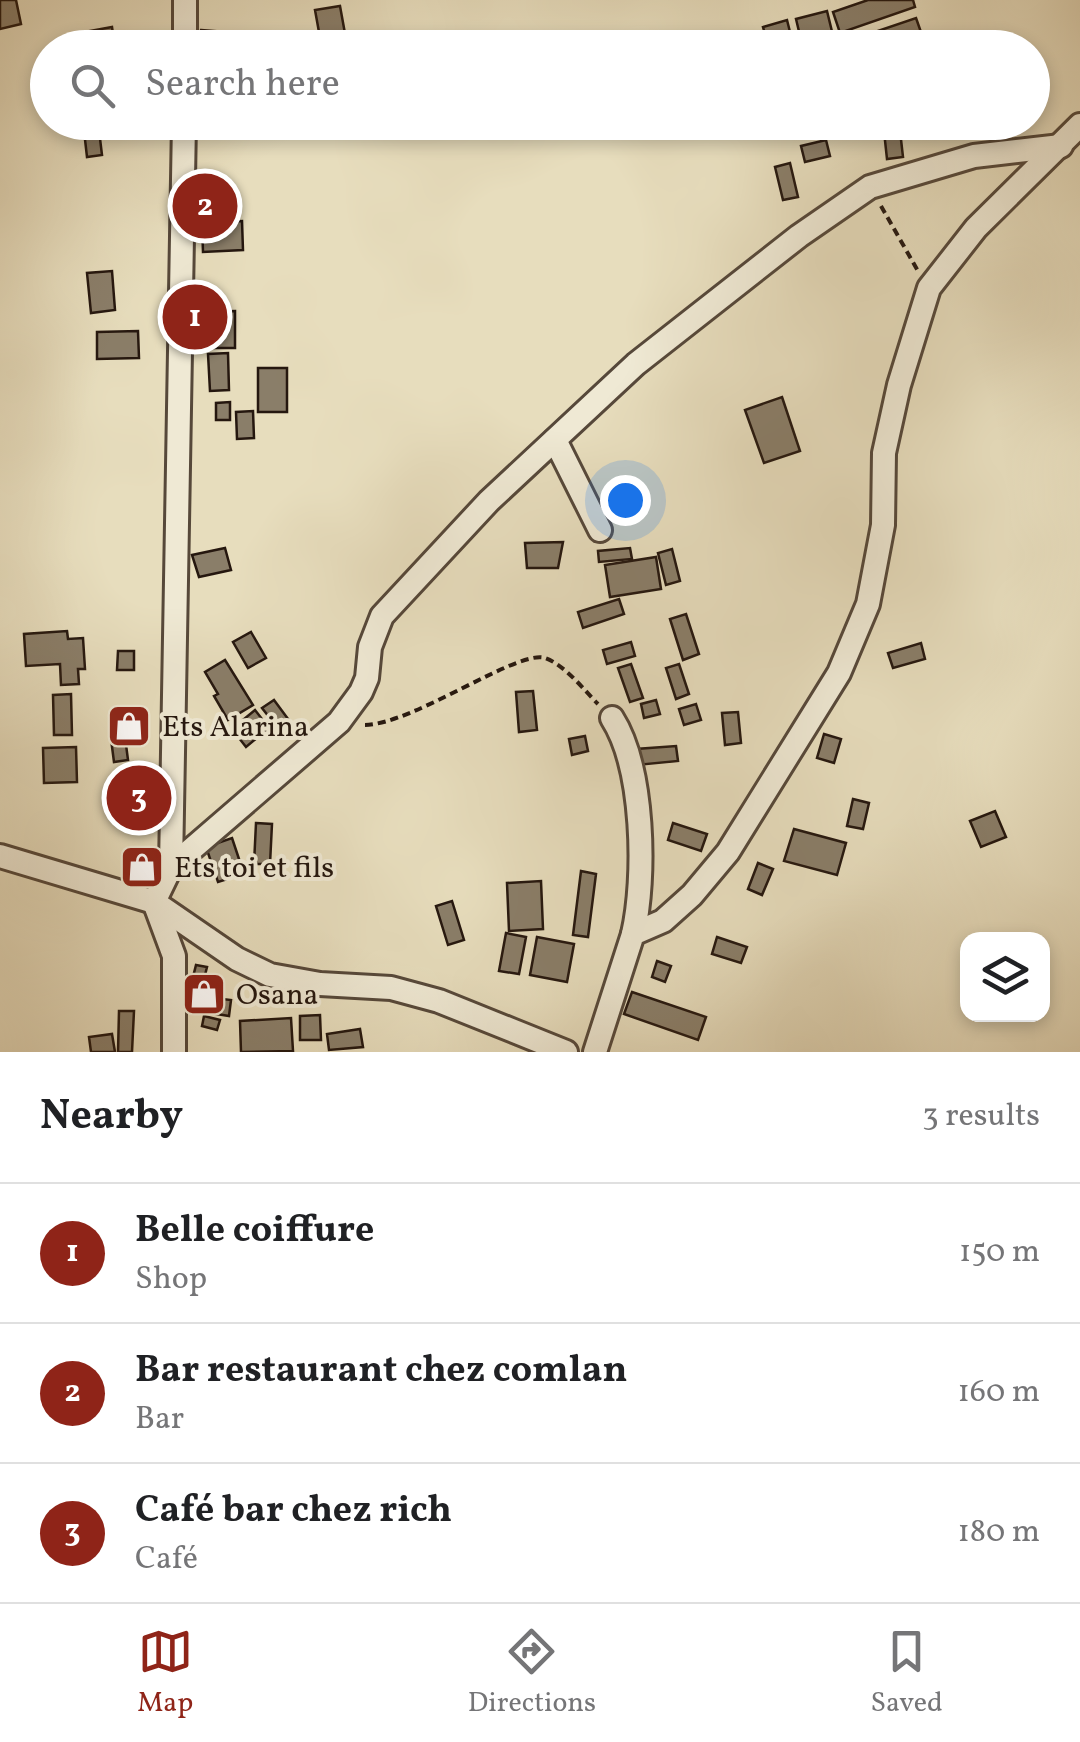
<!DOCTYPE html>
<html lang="en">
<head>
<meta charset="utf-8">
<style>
	:root { --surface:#fff; --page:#f6f6f6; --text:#202124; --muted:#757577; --line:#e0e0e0; --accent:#8f2418 }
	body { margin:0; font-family:Vollkorn,serif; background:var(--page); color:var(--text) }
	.controls { position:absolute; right:30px; bottom:30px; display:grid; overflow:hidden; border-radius:20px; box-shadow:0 5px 15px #0003 }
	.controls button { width:90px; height:90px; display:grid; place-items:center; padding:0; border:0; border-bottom:2px solid var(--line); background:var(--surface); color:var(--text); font:50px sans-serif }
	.you { position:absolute; left:625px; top:500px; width:35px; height:35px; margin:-25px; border:8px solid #fff; border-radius:50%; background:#1a73e8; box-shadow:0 0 0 15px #1a73e833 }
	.badge { display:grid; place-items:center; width:65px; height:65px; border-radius:50%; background:var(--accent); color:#fff; font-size:32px; font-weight:700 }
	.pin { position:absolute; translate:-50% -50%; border:5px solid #fff; box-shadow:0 2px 10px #0006 }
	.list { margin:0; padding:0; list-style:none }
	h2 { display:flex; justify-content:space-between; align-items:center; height:130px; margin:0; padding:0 40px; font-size:42px }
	h2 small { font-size:32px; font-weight:400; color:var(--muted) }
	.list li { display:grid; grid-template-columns:65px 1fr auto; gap:30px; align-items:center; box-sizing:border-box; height:140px; padding:0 40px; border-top:2px solid var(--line) }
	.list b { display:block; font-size:38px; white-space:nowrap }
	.list p { margin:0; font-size:32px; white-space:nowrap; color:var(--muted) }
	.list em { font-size:32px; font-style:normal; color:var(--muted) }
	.icon { flex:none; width:55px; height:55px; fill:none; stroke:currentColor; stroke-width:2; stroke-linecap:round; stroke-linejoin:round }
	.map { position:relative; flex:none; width:1080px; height:1052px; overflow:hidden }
	.search { position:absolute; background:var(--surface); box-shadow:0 5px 15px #0003; left:30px; right:30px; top:30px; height:110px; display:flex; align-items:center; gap:25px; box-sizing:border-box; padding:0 35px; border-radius:55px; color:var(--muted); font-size:38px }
	.sheet { height:550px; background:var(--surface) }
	nav { display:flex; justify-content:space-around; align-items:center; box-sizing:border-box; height:140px; border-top:2px solid var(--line); background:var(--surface); font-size:28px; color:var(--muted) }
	nav a { display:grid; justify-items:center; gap:5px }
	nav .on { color:var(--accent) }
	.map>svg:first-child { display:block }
</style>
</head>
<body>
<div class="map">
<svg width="1080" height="1052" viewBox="0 0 1080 1052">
	<rect width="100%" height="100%" fill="#e7ddbd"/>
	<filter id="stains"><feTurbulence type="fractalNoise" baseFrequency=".002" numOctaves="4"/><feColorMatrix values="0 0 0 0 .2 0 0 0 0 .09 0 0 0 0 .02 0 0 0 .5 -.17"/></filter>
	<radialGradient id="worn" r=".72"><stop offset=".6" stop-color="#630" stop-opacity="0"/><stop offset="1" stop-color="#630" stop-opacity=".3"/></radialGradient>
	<g fill="#8a7e69" stroke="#25170f" stroke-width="2.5">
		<polygon points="0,0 16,0 21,24 0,29"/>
		<polygon points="868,0 913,0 915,7 840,33 833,12"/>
		<polygon points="340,6 346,39 321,43 315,10"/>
		<polygon points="827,11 835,44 803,48 796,19"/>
		<polygon points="916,18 922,35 886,48 857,48 854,39"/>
		<polygon points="787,20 794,48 769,48 763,27"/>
		<polygon points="112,27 115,48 81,48 79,33"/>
		<polygon points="201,30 238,33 239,48 196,48"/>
		<polygon points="83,122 98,122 102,155 87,157"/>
		<polygon points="883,122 899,122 903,157 887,159"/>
		<polygon points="826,140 830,156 805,162 801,146"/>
		<polygon points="790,163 798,197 783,200 775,167"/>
		<polygon points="242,221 243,250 203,252 202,223"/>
		<polygon points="112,271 115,310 91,313 87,273"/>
		<polygon points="235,311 235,348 193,348 193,312"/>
		<polygon points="138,331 139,358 97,359 97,332"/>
		<polygon points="228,353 229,390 210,391 208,354"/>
		<rect x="258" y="368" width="29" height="44"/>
		<polygon points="782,397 800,451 764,463 745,410"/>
		<polygon points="230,402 230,420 216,420 216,403"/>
		<polygon points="253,411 254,438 237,439 236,412"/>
		<polygon points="563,542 558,568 527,568 525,543"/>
		<polygon points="225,548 231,570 199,577 192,555"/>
		<polygon points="630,548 632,559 599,562 598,551"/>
		<polygon points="672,549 680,581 666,585 658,553"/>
		<polygon points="656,557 661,589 610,597 605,565"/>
		<polygon points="619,599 624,614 583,628 578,612"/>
		<polygon points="686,614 699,654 683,660 670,619"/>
		<polygon points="67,631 68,639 83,638 85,669 78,669 79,684 61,685 60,664 26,666 24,634"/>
		<polygon points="251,632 266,658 248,668 233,642"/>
		<polygon points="631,642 635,656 607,664 603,650"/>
		<polygon points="921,643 925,659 893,668 888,653"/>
		<polygon points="118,651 134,651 134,670 117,670"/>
		<polygon points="225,660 253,705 228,720 214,696 218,694 205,672"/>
		<polygon points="631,664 643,698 630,702 618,668"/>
		<polygon points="679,664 689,694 676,699 666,668"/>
		<polygon points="533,691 537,730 519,732 516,692"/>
		<polygon points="71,694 72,735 54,735 53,695"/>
		<polygon points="274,700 291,723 280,731 262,708"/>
		<polygon points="656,700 660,714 644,718 641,704"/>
		<polygon points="696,704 701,720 684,725 679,709"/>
		<polygon points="255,710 269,728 246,747 232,729"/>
		<polygon points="738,712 741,743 725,745 722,713"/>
		<polygon points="127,713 128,732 115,733 114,714"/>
		<polygon points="824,734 841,739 834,763 817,758"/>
		<polygon points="585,736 588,751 572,755 569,739"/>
		<polygon points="125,737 128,760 114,762 111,739"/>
		<polygon points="676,746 678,761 637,765 636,749"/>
		<polygon points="76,747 77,782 44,783 43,748"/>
		<polygon points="853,799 869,803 863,829 847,826"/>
		<polygon points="995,811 1006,837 981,847 970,821"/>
		<polygon points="256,823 272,824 270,864 254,864"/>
		<polygon points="673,823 707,834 701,851 668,840"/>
		<polygon points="794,829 846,843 837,875 784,861"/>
		<polygon points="232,838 244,874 218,882 206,847"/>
		<polygon points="758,863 773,869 762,895 748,889"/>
		<polygon points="581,871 596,874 588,937 573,935"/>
		<polygon points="541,881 543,929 509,931 507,883"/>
		<polygon points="452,901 464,940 448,945 436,906"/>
		<polygon points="506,933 526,937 519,974 499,971"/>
		<polygon points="537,937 574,944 567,982 530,975"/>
		<polygon points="717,937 747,947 741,963 712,954"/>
		<polygon points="657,961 671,966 665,982 652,977"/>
		<polygon points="196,965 207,967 203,983 192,981"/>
		<polygon points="202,984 216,986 214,998 231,1000 229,1016 204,1012 206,1000 199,999"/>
		<polygon points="632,992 706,1017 698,1040 624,1014"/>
		<polygon points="119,1011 134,1011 132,1052 118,1052"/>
		<polygon points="320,1015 321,1040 300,1040 300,1016"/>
		<polygon points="204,1016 220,1020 217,1030 202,1026"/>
		<polygon points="291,1018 293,1051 241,1052 240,1021"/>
		<polygon points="360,1029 363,1047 329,1050 327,1034"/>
		<polygon points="112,1034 115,1052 91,1052 89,1037"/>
	</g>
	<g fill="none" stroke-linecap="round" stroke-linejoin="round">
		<g stroke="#56483a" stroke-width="28">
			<g id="street">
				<polyline points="185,48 185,0"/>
				<polyline points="555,440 600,530"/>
				<path d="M612,718C644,768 646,877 633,934"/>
				<polyline points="0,856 154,902 237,959 270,975 320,984 391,988 439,1001 566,1052"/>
				<polyline points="171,867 339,722 361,692 367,678 370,647 382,616 489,501 636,364 799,236 870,187 974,156 1061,146"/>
				<polyline points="174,1052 174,956 154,902 171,867 184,122"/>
				<polyline points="595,1052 633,934 663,921 692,895 728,852 839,673 868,604 883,525 884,453 899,385 929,288 976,228 1080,125"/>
			</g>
		</g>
		<g stroke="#25170f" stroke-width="4" stroke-dasharray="8 5" stroke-linecap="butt">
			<polyline points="881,206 918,271"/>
			<path d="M365,725C414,724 518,649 545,658C565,665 584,690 598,704"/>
		</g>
		<use href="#street" stroke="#efe9d4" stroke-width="22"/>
	</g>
	<defs>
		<g id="shop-square" transform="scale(2.25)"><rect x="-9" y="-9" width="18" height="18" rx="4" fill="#8f2418" stroke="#efe9d4"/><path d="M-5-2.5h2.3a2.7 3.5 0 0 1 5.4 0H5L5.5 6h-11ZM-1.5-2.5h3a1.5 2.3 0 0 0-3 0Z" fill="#fff"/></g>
	</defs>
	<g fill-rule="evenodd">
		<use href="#shop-square" x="129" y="726"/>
		<use href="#shop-square" x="142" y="867"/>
		<use href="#shop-square" x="204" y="994"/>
	</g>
	<g text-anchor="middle" stroke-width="8" stroke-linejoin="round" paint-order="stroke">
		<g font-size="30" fill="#25170f" stroke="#efe9d4" text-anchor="start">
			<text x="162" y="736">Ets Alarina</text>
			<text x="174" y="877">Ets toi et fils</text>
			<text x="236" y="1004">Osana</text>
		</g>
	</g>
	<rect width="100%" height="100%" filter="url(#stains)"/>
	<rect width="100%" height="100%" fill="url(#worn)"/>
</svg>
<div class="controls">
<button><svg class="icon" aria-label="layers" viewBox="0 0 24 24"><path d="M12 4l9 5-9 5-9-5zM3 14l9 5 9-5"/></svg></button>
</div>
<div class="you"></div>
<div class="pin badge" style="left:195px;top:317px">1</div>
<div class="pin badge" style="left:205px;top:206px">2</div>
<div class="pin badge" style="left:139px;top:798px">3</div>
<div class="search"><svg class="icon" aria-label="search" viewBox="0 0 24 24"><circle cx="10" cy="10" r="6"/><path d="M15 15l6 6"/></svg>Search here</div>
</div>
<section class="sheet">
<h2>Nearby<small>3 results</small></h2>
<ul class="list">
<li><span class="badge">1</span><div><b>Belle coiffure</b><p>Shop</p></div><em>150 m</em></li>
<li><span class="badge">2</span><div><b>Bar restaurant chez comlan</b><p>Bar</p></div><em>160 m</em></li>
<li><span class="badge">3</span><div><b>Café bar chez rich</b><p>Café</p></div><em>180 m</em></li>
</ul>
</section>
<nav>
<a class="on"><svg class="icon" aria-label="map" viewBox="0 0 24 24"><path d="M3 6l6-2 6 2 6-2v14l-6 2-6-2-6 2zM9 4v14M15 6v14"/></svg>Map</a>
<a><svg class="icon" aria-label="directions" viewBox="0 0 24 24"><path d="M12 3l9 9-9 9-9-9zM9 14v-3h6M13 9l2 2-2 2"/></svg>Directions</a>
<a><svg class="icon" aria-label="saved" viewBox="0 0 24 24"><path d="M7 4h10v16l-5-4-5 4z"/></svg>Saved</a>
</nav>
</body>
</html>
